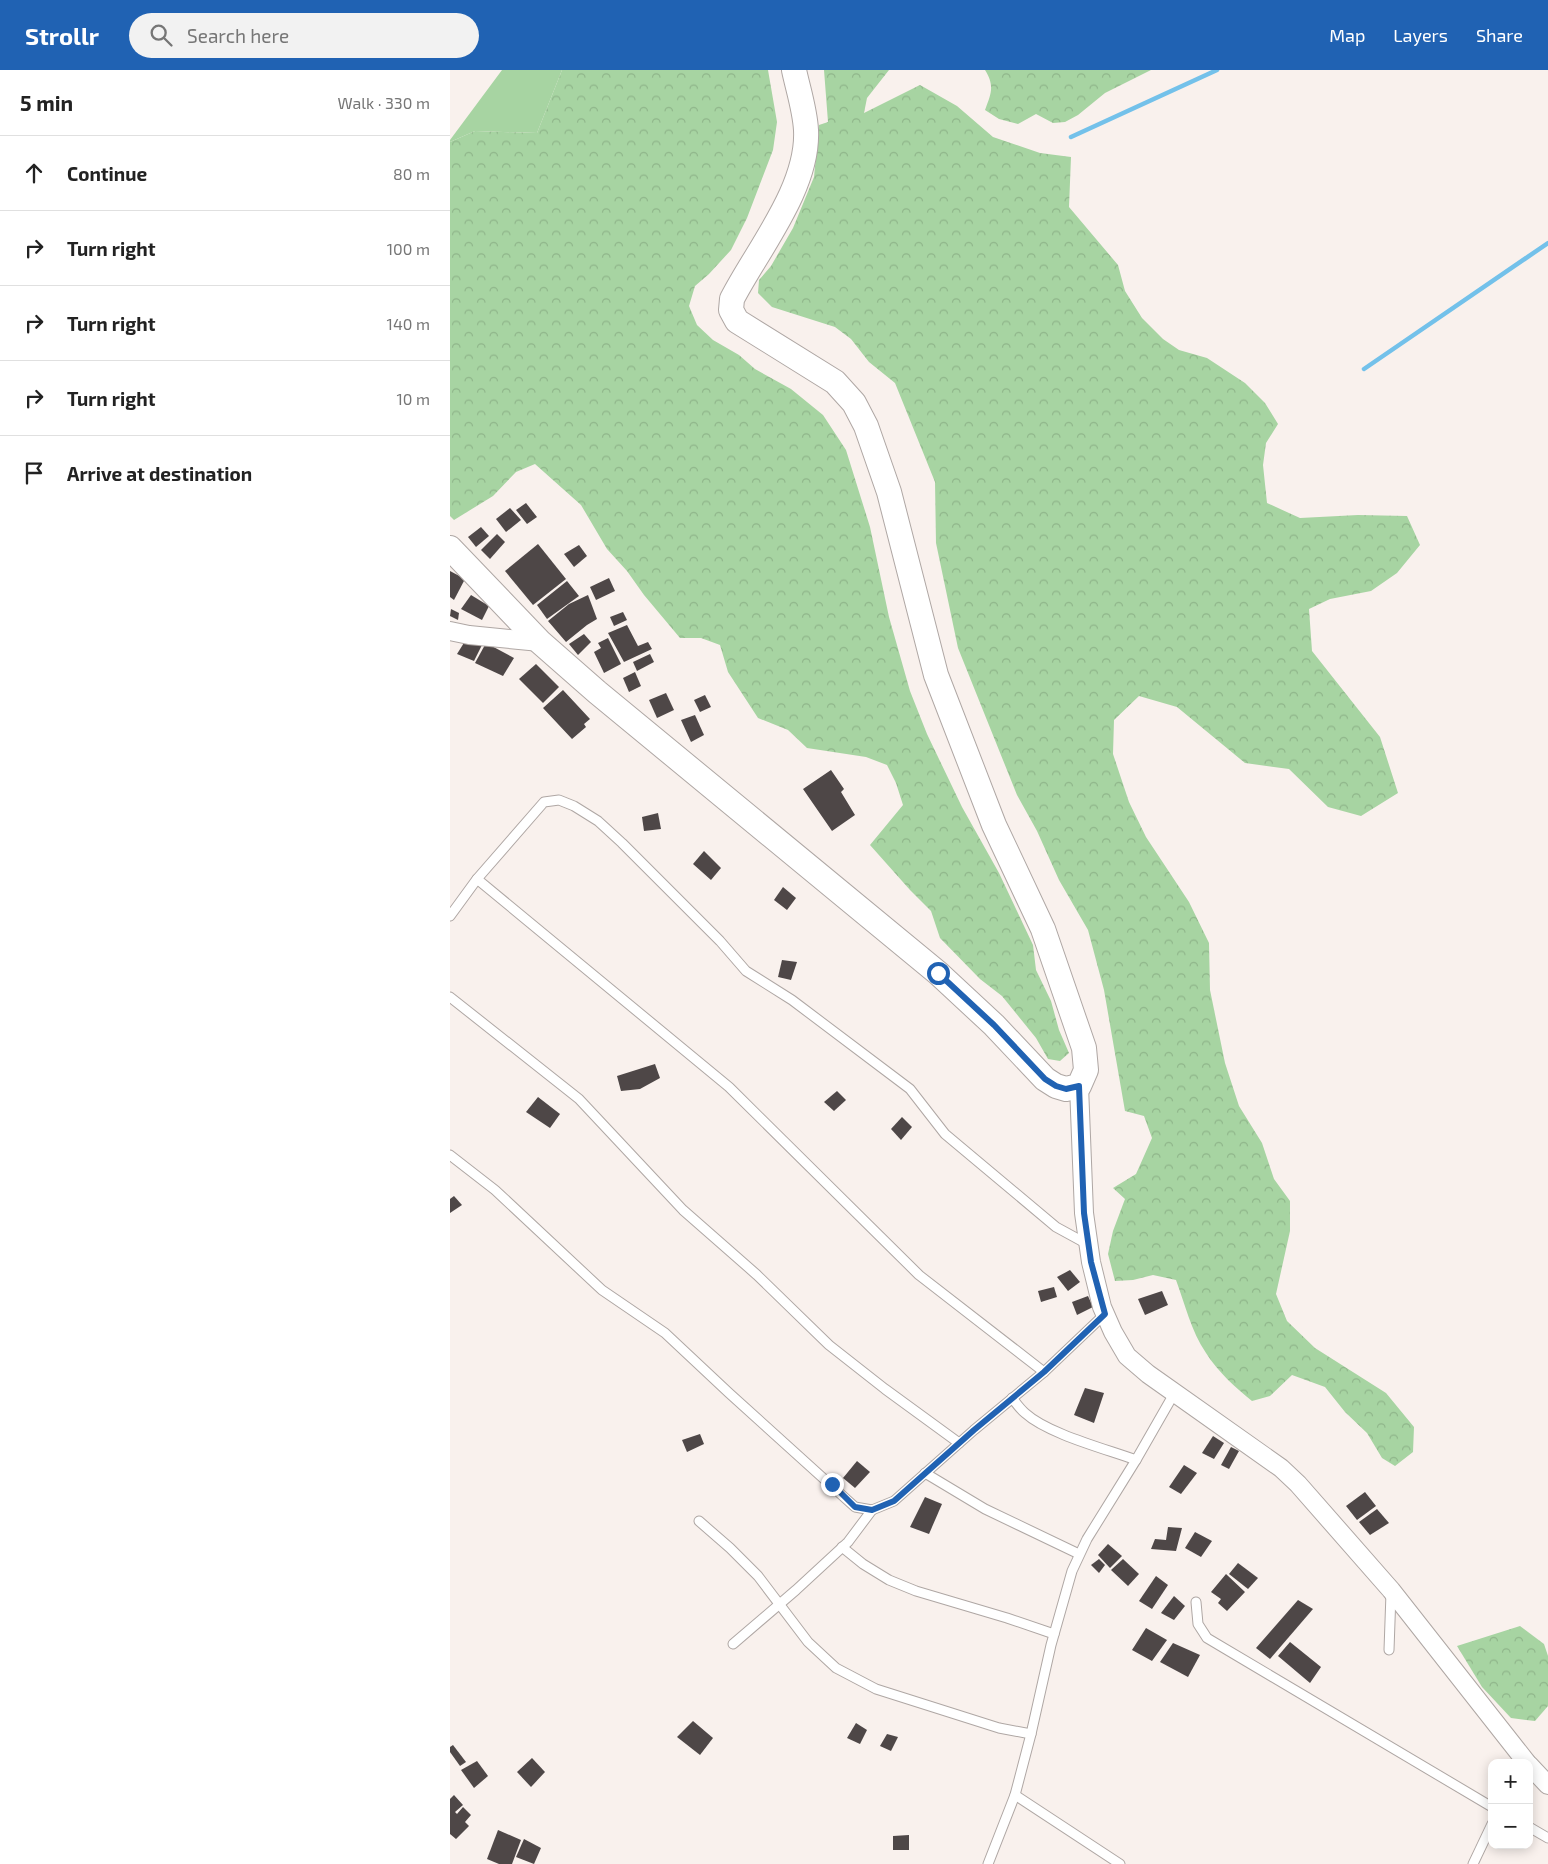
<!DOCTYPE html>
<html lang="en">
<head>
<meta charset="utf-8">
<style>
	:root { --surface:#fff; --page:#f2f2f2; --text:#222; --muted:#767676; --line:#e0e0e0; --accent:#2062b3 }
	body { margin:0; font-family:"Exo 2",sans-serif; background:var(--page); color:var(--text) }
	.controls { position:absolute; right:15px; bottom:15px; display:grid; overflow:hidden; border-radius:10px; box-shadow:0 2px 12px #0003 }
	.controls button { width:45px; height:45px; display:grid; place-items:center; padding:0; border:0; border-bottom:1px solid var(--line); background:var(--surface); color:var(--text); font:25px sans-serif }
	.stop { position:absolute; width:15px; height:15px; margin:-11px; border:4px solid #2062b3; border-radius:50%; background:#fff }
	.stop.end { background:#2062b3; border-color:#fff; box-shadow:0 1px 5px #0008 }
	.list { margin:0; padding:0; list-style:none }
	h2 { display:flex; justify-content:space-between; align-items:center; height:65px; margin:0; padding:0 20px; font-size:21px }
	h2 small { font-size:16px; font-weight:400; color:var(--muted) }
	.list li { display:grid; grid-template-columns:32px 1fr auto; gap:15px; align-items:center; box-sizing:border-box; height:75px; padding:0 20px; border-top:1px solid var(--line) }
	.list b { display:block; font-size:19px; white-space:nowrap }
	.list em { font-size:16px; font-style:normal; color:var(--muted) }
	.icon { flex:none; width:28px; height:28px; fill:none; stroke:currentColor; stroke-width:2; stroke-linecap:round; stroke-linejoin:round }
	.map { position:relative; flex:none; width:1098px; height:1794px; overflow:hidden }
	header { display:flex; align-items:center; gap:30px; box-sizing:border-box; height:70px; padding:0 25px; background:var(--accent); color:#fff }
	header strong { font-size:24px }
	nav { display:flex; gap:28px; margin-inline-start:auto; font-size:18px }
	.search { width:350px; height:45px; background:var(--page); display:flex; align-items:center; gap:12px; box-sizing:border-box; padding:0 18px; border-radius:28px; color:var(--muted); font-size:19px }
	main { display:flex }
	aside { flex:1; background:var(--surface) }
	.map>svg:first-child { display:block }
</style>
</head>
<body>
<header>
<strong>Strollr</strong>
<div class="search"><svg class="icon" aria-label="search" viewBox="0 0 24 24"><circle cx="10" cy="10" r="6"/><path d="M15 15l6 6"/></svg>Search here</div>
<nav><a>Map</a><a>Layers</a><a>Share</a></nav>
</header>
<main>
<aside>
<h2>5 min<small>Walk · 330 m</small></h2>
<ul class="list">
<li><svg class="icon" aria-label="ahead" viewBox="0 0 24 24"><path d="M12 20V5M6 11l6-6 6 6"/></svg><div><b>Continue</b></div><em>80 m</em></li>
<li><svg class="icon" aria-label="right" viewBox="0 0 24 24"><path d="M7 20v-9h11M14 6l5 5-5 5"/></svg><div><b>Turn right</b></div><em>100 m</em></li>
<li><svg class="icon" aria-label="right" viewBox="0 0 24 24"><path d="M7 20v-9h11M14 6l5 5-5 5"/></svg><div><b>Turn right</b></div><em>140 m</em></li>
<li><svg class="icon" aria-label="right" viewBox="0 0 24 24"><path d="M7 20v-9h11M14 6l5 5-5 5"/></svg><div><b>Turn right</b></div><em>10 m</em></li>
<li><svg class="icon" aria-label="arrive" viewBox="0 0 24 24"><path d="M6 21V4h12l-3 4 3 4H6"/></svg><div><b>Arrive at destination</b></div></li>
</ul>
</aside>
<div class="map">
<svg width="1098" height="1794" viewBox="0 0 1098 1794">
	<defs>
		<pattern id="forest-crowns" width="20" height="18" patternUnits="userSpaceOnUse" patternTransform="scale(1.25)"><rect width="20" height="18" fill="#a7d4a2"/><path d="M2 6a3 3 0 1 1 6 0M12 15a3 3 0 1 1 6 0" fill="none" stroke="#8fb58a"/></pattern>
	</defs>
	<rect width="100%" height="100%" fill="#f9f1ed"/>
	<polygon fill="#a7d4a2" points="52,0 112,0 87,63 25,61 0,72 0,70"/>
	<g fill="url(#forest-crowns)">
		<polygon points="112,0 318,0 327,52 323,80 297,148 281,180 259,204 245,216 239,236 247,255 263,270 289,285 305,299 341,319 373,345 396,380 420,457 439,547 460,621 477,664 512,737 549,803 583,875 586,900 601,931 609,960 619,983 610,991 598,989 586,968 552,926 530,909 490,868 481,841 460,820 420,775 453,735 446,713 437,695 416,687 357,678 338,660 308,648 278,602 270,575 251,568 230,568 194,525 177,501 157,479 131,435 85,394 66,402 43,426 4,450 0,446 0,72 25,61 87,63"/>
		<path d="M374,0H439L417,28L414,43L470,15L507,36L543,67L590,83L621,87L619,137L668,195L675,221L692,248L713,269L729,280L757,288L795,313L815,333L828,354L816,373L813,395L817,433L850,448L908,445L957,446L970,475L947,503L921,521L880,529L859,539L862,581L930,667L948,723L911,746L878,737L839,699L795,693L727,637L689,626L664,650L663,684L679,732L696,767L739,832L759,873L760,920L775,993L789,1036L812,1073L824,1109L840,1131V1161L826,1224L837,1251L865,1278L936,1323L964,1357L963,1382L945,1396L932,1388L917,1363L895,1342L875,1317L842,1305L820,1326L802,1331C785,1317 768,1302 756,1283C741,1261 735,1234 726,1210L703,1205L683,1210L665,1211L658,1184L663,1161L675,1129L663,1118L686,1104L702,1068L694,1046L675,1041L654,920L638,860L609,810L587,761L567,725L508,578L486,473L485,412L445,313L419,292L401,269L385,257L322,237L308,223L309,210L321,196L343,158L364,107L369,55L378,52Z"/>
		<path d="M535,0H701L655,23L628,45L615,52L603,53L586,44L568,54L549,49L535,40C541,24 545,16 535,0Z"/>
		<polygon points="1070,1556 1094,1574 1098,1586 1098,1636 1085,1651 1061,1648 1032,1617 1007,1576"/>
	</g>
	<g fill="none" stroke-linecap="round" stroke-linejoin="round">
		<g stroke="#73c1ea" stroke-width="4.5">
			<polyline points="621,67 767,0"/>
			<polyline points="914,299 1098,173"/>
		</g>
	</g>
	<g fill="#4e4747">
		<polygon points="76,433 87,447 77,454 66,440"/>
		<polygon points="60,438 71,450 56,462 46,449"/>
		<polygon points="31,457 39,466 26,477 18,467"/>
		<polygon points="47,464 55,472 40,489 31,480"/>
		<polygon points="88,474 116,509 83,535 55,501"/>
		<polygon points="129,475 137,486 124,497 114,484"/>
		<polygon points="0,501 15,509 4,530 0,527"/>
		<polygon points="159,508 165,521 146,530 140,517"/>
		<polygon points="117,511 129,526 97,549 87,535"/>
		<polygon points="21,525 39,536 32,550 11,539"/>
		<polygon points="138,525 147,549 137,555 116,572 98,551 119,534"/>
		<polygon points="1,539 9,543 8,550 0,546"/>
		<polygon points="173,542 177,550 164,556 160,547"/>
		<polygon points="177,555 188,576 198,572 202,579 174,592 158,563"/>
		<polygon points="134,564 141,572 128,585 119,574"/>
		<polygon points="17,568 32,575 24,591 7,584"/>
		<polygon points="158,568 171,594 154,603 144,582 151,578 148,573"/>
		<polygon points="36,573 64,588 53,606 25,593"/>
		<polygon points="200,584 204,592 187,601 183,592"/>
		<polygon points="86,594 109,617 93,633 69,609"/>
		<polygon points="185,602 191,616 179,622 173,608"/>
		<polygon points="113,620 140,649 134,654 136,657 122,669 93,638"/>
		<polygon points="216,623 224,640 207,648 199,630"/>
		<polygon points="255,625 261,637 250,642 244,630"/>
		<polygon points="245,645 254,665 241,672 231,650"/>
		<polygon points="381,700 394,719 391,722 405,745 382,761 353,719"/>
		<polygon points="208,743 211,759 194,761 192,747"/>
		<polygon points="254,781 271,798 261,810 243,794"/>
		<polygon points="333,817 346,828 337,840 324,830"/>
		<polygon points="332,890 347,892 341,910 328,907"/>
		<polygon points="205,994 210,1008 190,1019 171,1021 167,1006"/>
		<polygon points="387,1021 396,1030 384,1041 374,1032"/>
		<polygon points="88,1027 110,1044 100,1058 76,1042"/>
		<polygon points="452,1047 462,1057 451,1070 441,1059"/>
		<polygon points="4,1126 12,1135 0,1143 0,1129"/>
		<polygon points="620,1200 630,1212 618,1221 607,1207"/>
		<polygon points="604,1217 607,1227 591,1232 588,1221"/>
		<polygon points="712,1221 718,1235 695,1245 688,1229"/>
		<polygon points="638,1226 643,1237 627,1245 622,1232"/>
		<polygon points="635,1318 654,1323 644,1353 624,1345"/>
		<polygon points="250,1364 254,1374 237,1382 232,1370"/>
		<polygon points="763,1366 774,1373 764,1389 752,1383"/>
		<polygon points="781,1377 789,1381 779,1399 771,1395"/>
		<polygon points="407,1391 420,1402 405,1418 393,1408"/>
		<polygon points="734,1395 747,1403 731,1424 719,1417"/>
		<polygon points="915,1422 926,1436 907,1450 896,1436"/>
		<polygon points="475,1427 492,1434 479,1464 460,1457"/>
		<polygon points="927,1439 939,1453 920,1465 909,1452"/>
		<polygon points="718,1457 732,1458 726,1481 701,1479 705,1469 716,1470"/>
		<polygon points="745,1462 762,1471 751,1487 735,1478"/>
		<polygon points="658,1474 672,1486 660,1498 648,1485"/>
		<polygon points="649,1489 655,1495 649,1503 641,1495"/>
		<polygon points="673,1489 689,1504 678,1516 661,1500"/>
		<polygon points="788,1493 808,1508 798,1519 779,1504"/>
		<polygon points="776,1504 795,1522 777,1541 768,1533 771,1529 761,1522"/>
		<polygon points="706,1506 718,1515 702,1539 689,1531"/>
		<polygon points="724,1526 735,1536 724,1550 711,1543"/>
		<polygon points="848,1530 863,1539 820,1589 806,1578"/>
		<polygon points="696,1558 717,1570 702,1591 682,1580"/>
		<polygon points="840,1572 871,1597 860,1613 828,1586"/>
		<polygon points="723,1573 750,1585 738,1607 710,1592"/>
		<polygon points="243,1651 263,1668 250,1685 227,1667"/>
		<polygon points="406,1653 417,1660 410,1674 397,1668"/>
		<polygon points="437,1664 448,1667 441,1681 430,1676"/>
		<polygon points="3,1675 16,1692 10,1696 0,1682 0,1677"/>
		<polygon points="82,1688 95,1702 81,1717 67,1702"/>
		<polygon points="27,1691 38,1706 24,1718 11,1700"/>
		<polygon points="4,1725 13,1735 5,1742 7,1744 13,1737 21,1745 15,1752 19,1756 6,1769 0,1764 0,1729"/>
		<polygon points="48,1760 71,1770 62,1794 49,1794 37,1789"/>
		<polygon points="459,1765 459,1780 443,1780 443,1766"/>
		<polygon points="74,1769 91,1778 84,1794 66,1787"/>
	</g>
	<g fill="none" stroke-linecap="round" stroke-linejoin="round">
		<g stroke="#afa7a4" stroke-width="11">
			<g id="service">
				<polyline points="27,809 279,1017 469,1205 594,1302"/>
				<polyline points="0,846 27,809 94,732 109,730 124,736 148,751 172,773 270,871 296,901 342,930 460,1019 495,1064 606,1157 639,1175"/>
				<polyline points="0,927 129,1029 233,1140 307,1205 379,1275 435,1319 509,1373"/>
				<polyline points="0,1085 45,1120 152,1220 215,1263 279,1323 405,1437 422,1440 444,1431 524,1360 594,1302 655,1244"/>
				<path d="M562,1328C566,1333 570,1339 575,1343C598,1364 656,1379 686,1390"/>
				<polyline points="475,1403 535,1439 629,1484"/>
				<polyline points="249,1451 280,1478 308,1506 358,1572 386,1598 426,1619 549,1658 581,1664"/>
				<polyline points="392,1477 413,1494 439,1510 466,1521 557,1548 604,1564"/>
				<polyline points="746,1532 748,1554 757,1568 1042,1737"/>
				<polyline points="283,1574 346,1520 398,1472 422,1440"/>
				<polyline points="939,1580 941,1523"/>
				<polyline points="565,1725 670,1794"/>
				<polyline points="1079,1757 1098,1768"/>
				<polyline points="538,1794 565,1725 581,1664 601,1575 622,1501 637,1469 686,1390 725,1322"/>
				<polyline points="1023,1794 1042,1754"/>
			</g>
		</g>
		<g stroke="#afa7a4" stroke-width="20">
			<g id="minor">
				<polyline points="0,561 19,565 90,572"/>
				<polyline points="629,1016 634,1143 641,1192 652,1237 663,1262 677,1286 698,1304 831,1398 848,1414 941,1520 1077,1693"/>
				<polyline points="1079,1695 1098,1715"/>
			</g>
		</g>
		<g stroke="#afa7a4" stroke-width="26">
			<path id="secondary" d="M0,478L90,572L147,622L488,903L544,955L595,1009L606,1016L616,1019L629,1016L636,1000L634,978L593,859L544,755L486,605L439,422L416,356L404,333L385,312L287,251L281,240L282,229C307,180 359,118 356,60C355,40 348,19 344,0"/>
		</g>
		<use href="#service" stroke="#fff" stroke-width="9"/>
		<use href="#minor" stroke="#fff" stroke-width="18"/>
		<use href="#secondary" stroke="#fff" stroke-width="24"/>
	</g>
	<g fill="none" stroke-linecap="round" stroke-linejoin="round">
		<polyline stroke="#2062b3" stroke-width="6" points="382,1414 405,1437 422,1440 444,1431 524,1360 594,1302 655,1244 641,1192 634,1143 629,1016 616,1019 606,1016 595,1009 544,955 488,903"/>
	</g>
</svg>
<div class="controls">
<button>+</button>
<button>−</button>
</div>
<div class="stop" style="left:488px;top:903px"></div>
<div class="stop end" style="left:382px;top:1414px"></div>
</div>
</main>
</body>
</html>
